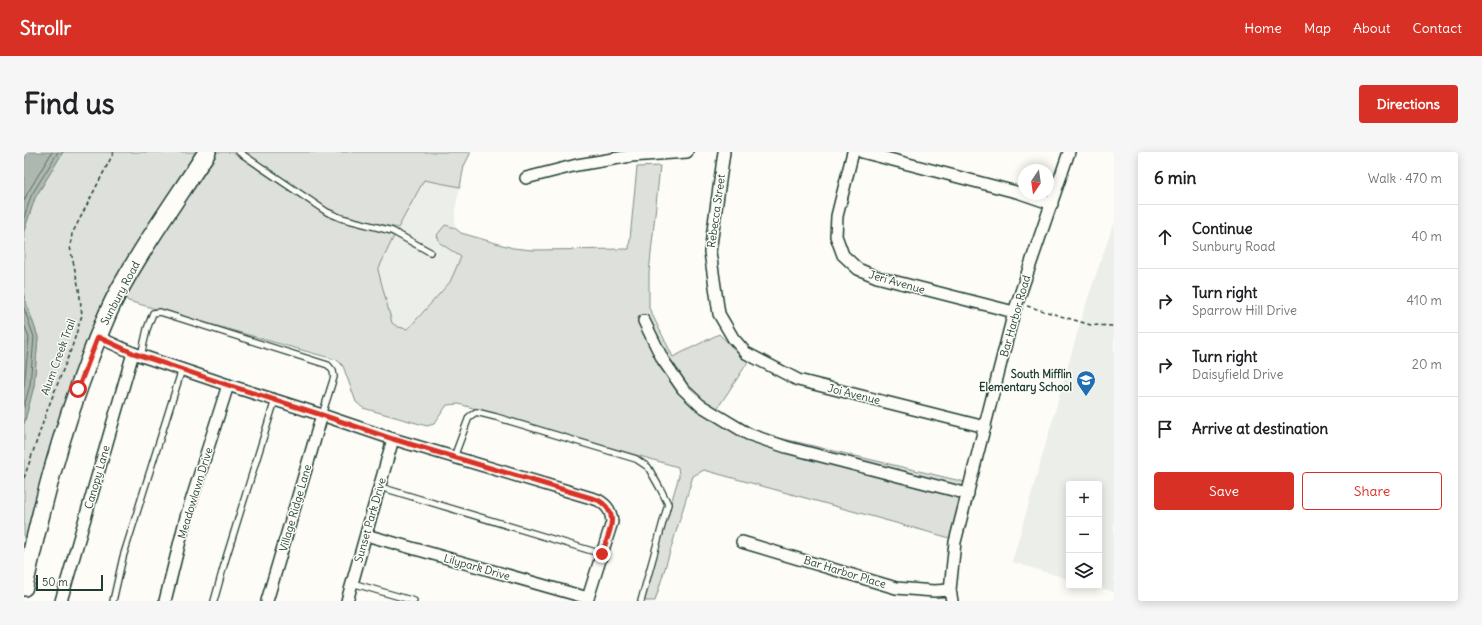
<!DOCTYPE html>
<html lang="en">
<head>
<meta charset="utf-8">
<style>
	:root { --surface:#fff; --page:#f6f6f6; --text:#202124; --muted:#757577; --line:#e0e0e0; --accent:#d93025 }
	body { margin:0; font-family:Delius,sans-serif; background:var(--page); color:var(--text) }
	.controls { position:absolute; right:12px; bottom:12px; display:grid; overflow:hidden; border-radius:4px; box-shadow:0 2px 10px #0003 }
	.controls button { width:36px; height:36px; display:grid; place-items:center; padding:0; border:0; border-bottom:1px solid var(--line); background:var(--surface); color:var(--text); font:20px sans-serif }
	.compass { position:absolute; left:994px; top:12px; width:36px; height:36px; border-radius:50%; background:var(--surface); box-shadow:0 2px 10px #0003; rotate:193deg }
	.scale { position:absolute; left:12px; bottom:10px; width:67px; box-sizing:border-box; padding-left:4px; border:2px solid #1f3d34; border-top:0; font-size:11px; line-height:14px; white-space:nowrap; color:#1f3d34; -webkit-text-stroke:3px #fdfcf7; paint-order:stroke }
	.stop { position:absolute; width:12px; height:12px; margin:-9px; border:3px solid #d93025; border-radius:50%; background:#fff }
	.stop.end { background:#d93025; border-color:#fff; box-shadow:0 1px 4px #0008 }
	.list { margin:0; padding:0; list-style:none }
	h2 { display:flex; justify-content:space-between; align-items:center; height:52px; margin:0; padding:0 16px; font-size:17px }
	h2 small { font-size:13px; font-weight:400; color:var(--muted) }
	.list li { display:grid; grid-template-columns:26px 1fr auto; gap:12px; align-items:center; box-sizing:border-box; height:64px; padding:0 16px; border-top:1px solid var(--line) }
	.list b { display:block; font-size:15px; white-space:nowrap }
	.list p { margin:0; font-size:13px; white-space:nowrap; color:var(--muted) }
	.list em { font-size:13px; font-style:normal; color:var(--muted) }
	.actions { display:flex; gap:8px; padding:12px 16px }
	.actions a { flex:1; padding:9px 0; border:1px solid var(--accent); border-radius:4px; text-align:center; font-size:14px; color:var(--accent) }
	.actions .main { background:var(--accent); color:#fff }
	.icon { flex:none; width:22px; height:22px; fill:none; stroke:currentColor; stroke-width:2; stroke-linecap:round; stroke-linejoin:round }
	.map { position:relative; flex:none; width:1090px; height:449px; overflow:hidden; border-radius:4px }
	header { display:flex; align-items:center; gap:24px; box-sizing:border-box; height:56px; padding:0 20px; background:var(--accent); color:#fff }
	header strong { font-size:19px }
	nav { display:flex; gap:22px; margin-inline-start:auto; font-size:14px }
	.intro { display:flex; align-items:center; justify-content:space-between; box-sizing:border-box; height:96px; padding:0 24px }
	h1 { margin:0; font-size:28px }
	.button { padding:10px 18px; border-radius:4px; background:var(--accent); color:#fff; font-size:14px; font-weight:700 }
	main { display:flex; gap:24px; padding:0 24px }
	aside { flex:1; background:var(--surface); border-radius:4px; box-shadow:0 2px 10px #0003 }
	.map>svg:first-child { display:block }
</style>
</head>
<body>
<header>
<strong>Strollr</strong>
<nav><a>Home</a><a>Map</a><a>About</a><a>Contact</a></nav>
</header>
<div class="intro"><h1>Find us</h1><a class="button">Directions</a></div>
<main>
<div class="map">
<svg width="1090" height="449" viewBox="0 0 1090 449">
	<rect width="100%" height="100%" fill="#fdfcf7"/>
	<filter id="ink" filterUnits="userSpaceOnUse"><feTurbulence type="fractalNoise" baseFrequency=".025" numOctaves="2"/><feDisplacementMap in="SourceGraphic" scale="8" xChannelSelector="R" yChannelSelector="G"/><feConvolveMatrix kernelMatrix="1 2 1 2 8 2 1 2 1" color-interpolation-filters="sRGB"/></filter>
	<g filter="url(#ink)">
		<g fill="#eceee9">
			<polygon points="400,28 436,35 431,58 431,76 421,73 420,94 437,105 426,130 384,177 374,175 368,171 354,118 374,76"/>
			<polygon points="1090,70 1090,440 1069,434 1075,434 1075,332 1045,332 1045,427 988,410 1060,158"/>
		</g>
		<g fill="#dde0db" stroke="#7e8e88">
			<polygon points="39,0 171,0 176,4 110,102 0,412 0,272 10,234 14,185 0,144 0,79 11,46"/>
			<polygon points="190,0 209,0 233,17 303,64 360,79 370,84 354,118 368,171 374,175 384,177 426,130 437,105 416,91 413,83 421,73 431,76 437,81 489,96 508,98 605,97 613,15 636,14 625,121 625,156 649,205 695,182 724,210 693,257 739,282 941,330 926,386 680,318 669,324 631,449 618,449 655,324 654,315 435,252 423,253 410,272 403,274 339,256 332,250 319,214 313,208 104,149 101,144"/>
			<polygon points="219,0 447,0 440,14 436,35 400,28 374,76 324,66 307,59"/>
		</g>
		<g fill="#aeb8b1" stroke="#75877f">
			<polygon points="4,0 39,0 11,46 0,79 0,8"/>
			<polygon points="0,144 14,185 10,234 0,272"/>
		</g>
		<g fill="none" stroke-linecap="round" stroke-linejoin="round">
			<g stroke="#586e66" stroke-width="1">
				<polyline points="0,49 3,42 28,0"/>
				<polyline points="0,66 7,44 34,0"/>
				<polyline points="0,156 10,185 6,233 0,255"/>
				<polyline points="0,172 5,186 0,235"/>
			</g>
			<g stroke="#1f3d34" stroke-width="8">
				<g id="lane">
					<polyline points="215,0 303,60 317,66 368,79 406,100"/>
					<polyline points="117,204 123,177 129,161 136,160 304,213 309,219 310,225 298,263"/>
					<polyline points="430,305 445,265 452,260 472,265 612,307 624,315 637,338 644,352 617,449"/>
					<polyline points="356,335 578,402"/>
					<polyline points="328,431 390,449"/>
					<polyline points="89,449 99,405 158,217"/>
					<polyline points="190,449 202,406 251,248"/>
				</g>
			</g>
			<g stroke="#1f3d34" stroke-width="14">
				<g id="street">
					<polyline points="700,0 686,100 695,162 709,186 722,201 774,228 961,275"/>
					<polyline points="829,0 813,64 812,84 819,103 834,117 853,125 990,160"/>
					<polyline points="838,0 996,41 1028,52"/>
					<polyline points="502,26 553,13 607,4 663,0"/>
					<polyline points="620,169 639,208 659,237 676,253 724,282 762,295 944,342"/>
					<path d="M74,185L109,201L204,233L298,263L369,287L574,348C584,354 587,359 588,370L563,449"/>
					<polyline points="342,383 564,446"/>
					<polyline points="718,390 872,436 910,439 926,438"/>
					<polyline points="37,449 109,201"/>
					<polyline points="141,449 162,365 204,233"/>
					<polyline points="243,449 298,263"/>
					<polyline points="323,449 369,287"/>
					<polyline points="928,449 926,438 931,390 990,160 1045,0"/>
				</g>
			</g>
			<g stroke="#1f3d34" stroke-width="20">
				<path id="primary" d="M0,435C17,357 36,283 65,208C73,187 81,166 91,146C118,95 152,48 183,0"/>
			</g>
			<g stroke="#1f3d34" stroke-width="1.5" stroke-dasharray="4 3" stroke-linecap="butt">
				<polyline points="1003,154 1067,173 1090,174"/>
				<polyline points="0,326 24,256 48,195 58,163 55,137 46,95 48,82 90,0"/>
			</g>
			<use href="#lane" stroke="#fdfcf7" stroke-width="5.5"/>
			<use href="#street" stroke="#fdfcf7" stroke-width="11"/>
			<use href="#primary" stroke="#fdfcf7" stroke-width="17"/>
		</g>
	</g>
	<g fill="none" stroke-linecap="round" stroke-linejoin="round" filter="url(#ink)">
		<path stroke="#d93025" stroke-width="5" d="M54,237L74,185L109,201L204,233L298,263L369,287L574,348C598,362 584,381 578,402"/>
	</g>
	<defs>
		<g id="school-pin" transform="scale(1)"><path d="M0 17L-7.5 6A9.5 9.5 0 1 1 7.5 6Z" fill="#1f6fb2" stroke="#fdfcf7"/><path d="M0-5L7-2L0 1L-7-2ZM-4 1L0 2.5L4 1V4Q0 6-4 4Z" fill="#fff"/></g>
	</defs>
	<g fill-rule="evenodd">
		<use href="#school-pin" x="1062" y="228"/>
	</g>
	<g text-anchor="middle" stroke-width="3" stroke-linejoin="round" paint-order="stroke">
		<g font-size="11" fill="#1f3d34" stroke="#fdfcf7">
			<text transform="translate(692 59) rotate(-82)" y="4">Rebecca Street</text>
			<text transform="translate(873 130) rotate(16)" y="4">Jeri Avenue</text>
			<text transform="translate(96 141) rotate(-62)" y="4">Sunbury Road</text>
			<text transform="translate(991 164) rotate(-74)" y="4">Bar Harbor Road</text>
			<text transform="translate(34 205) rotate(-70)" y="4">Alum Creek Trail</text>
			<text transform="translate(830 242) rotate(14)" y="4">Joi Avenue</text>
			<text transform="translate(73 325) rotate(-74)" y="4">Canopy Lane</text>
			<text transform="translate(171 341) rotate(-73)" y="4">Meadowlawn Drive</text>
			<text transform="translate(271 356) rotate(-74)" y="4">Village Ridge Lane</text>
			<text transform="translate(346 368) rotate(-74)" y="4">Sunset Park Drive</text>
			<text transform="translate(453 415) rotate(16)" y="4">Lilypark Drive</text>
			<text transform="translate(821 420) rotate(17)" y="4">Bar Harbor Place</text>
		</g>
		<g font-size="11" font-weight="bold" fill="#1f3d34" stroke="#fdfcf7" text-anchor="end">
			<text x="1048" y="226">South Mifflin<tspan x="1048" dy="13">Elementary School</tspan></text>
		</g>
	</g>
</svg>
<div class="controls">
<button>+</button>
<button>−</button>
<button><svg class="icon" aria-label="layers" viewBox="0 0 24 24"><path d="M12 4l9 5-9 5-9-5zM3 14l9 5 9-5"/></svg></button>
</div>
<svg class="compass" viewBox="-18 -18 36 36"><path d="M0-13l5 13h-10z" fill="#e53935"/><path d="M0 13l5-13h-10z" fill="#757577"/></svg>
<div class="scale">50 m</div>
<div class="stop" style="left:54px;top:237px"></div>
<div class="stop end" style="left:578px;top:402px"></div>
</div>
<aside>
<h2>6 min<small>Walk · 470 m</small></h2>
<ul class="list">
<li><svg class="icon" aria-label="ahead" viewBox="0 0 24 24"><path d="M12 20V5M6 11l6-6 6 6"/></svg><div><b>Continue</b><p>Sunbury Road</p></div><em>40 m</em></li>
<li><svg class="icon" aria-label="right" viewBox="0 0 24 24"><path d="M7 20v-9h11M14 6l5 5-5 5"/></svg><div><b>Turn right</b><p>Sparrow Hill Drive</p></div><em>410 m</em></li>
<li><svg class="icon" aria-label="right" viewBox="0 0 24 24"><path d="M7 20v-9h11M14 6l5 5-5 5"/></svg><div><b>Turn right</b><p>Daisyfield Drive</p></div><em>20 m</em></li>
<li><svg class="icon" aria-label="arrive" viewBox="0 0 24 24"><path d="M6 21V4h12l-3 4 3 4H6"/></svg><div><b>Arrive at destination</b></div></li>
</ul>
<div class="actions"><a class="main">Save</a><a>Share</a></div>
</aside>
</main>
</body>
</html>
